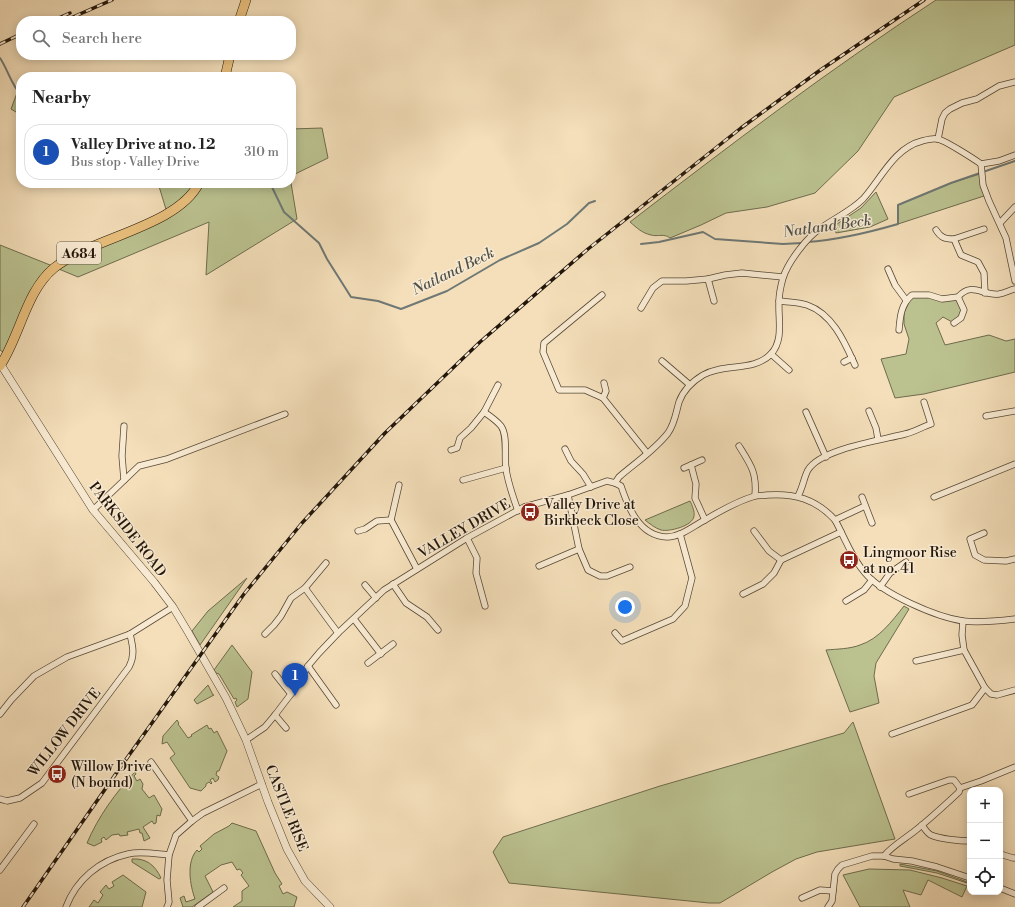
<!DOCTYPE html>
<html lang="en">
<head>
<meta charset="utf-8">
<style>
	:root { --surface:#fff; --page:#f2f2f2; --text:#222; --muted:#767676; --line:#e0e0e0; --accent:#7c3aed }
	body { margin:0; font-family:"Libre Bodoni",serif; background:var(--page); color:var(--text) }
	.controls { position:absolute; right:12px; bottom:12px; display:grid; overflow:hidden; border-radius:8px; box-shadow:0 2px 10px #0003 }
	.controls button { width:36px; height:36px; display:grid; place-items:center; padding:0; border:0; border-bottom:1px solid var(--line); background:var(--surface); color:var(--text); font:20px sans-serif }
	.you { position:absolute; left:625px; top:607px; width:14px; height:14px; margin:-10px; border:3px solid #fff; border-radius:50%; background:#1a73e8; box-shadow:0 0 0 6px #1a73e833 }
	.badge { display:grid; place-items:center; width:26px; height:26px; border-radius:50%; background:var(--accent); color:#fff; font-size:13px; font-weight:700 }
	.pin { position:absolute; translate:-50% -33px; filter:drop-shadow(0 1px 2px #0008) }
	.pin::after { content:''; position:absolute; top:21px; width:14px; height:12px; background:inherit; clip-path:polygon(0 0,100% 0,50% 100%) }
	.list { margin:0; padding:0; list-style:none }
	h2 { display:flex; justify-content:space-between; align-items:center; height:52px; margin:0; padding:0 16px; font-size:17px }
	h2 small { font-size:13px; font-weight:400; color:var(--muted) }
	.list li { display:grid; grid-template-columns:26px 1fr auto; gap:12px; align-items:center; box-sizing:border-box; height:56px; margin:0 8px 8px; padding:0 8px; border:1px solid var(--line); border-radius:16px }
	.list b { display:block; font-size:15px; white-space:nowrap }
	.list p { margin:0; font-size:13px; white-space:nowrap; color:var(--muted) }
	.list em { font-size:13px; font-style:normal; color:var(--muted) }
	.icon { flex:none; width:22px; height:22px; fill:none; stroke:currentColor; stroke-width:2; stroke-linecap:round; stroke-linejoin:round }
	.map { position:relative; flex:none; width:1015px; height:907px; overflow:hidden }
	.search { position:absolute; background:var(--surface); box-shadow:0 2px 10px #0003; left:16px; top:16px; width:280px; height:44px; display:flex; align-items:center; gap:10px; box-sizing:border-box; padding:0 14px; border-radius:16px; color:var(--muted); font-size:15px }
	.panel { position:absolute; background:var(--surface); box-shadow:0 2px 10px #0003; left:16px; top:72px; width:280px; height:116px; border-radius:16px }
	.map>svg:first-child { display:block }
</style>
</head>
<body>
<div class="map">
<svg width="1015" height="907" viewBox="0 0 1015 907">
	<rect width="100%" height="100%" fill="#f4dfba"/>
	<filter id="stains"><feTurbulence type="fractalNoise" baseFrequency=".005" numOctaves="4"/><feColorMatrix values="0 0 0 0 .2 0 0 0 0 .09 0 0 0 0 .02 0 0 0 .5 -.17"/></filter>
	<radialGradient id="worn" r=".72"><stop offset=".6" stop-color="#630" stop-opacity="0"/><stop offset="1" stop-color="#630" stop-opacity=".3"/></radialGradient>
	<g fill="#bbc290" stroke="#6e6c4d">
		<path d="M936,0H1015V45L894,97L858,151L815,193L767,207L726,213L701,225L670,238C664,233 658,237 651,235C642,233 637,228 630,222C730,145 830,69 936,0Z"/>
		<polygon points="20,85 21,85 21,115 11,109"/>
		<polygon points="322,128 328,158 291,176 291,129"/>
		<polygon points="983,173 987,195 898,224 898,205 951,183"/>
		<polygon points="158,183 291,183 297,219 206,275 209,222 78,277 54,267 49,273 7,355 0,350 0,245 55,267 168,216"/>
		<polygon points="876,192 888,219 870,227 836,233 834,226 861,208"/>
		<polygon points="912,295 958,297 964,310 954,323 943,317 936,323 945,345 989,335 1006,341 1015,339 1015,372 924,394 895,398 881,359 906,354 909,339 904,324 904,313"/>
		<path d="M690,501C692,505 695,512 694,516C693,526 669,532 661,530C655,528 650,524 645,520Z"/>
		<polygon points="247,578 200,645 192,631 208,611"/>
		<path d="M904,606L909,609L876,663L874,676L879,703L850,712L826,650C837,649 850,649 860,645C879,639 892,621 904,606Z"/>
		<polygon points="232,645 252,672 248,699 237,707 235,702 237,700 236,698 234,699 219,674 216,673 214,670"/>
		<polygon points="208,685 213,695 214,695 197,704 194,700"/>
		<polygon points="177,720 179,723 178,724 188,738 192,736 191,735 207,725 209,729 211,728 214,733 217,731 227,751 219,771 217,771 216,775 219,777 218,780 215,782 213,778 210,780 212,783 211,784 209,782 206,784 206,786 201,791 190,788 170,758 175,754 167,742 162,744 163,736"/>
		<polygon points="853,722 895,839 817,852 796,859 772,872 720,903 709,903 509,883 493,852 503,837 660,786 844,733"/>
		<path d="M135,772L136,774L134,776L137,781L140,779L143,784L142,789L149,798L154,795L162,809L160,816L157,815L156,823L154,824L152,821L143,827L150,838L144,841L142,833H140L139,829L127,832L128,835L120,836L119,834L112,835L106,840L104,837L101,839L102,842L94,846L87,843C98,817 116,792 135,772Z"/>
		<path d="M232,823L256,831L275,873L282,884L279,886L283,894L287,892L297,897L294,907H233L242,901V891L249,886L241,875L243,873L240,869L237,870L232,862L221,865L205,876L213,892L192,907H183L180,898L184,896L186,902L195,899C190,885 186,862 197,850L199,852L202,849L200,846L214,834L229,826Z"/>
		<path d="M132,859C146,858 155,865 161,878L159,879L132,862Z"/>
		<polygon points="900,864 937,871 970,883 970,884 937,873 900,866"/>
		<polygon points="869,869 910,870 942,878 967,886 962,897 928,880 921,895 903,890 910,907 860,907 843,875"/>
		<polygon points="123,875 146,892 142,907 89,907 94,900 98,903 103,895 100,892 106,885 109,889 114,886 112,882"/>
	</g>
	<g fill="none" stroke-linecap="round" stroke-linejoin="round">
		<g stroke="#6e7874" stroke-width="2">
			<path d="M0,58C8,70 11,84 21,95"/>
			<polyline points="270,183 284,212 319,243 327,259 351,297 378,301 401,309 447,291 500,260 539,243 567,224 589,203 595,201"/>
			<path d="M807,242C838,240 867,233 898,224V205L951,183L1015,161"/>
			<polyline points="641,244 659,242 703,232 715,239 783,244 802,243"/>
		</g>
		<g stroke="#564836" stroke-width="7">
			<g id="minor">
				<polyline points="938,139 942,119 945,113 950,109 962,103 977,99 999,86 1015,82"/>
				<polyline points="981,164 983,185 989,201 1006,238 1015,281"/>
				<polyline points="1000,223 1015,207"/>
				<path d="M936,230C941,238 945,239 954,239L961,255L978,262L984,273L985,293"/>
				<polyline points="954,239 984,229"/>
				<polyline points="888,269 895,285 906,300"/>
				<polyline points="708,279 714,301"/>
				<polyline points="602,295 544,343 543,352 559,390 585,390 603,398 647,453"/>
				<path d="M779,301C788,302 799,302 807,305C833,314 845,343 855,365"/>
				<polyline points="641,308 653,288 662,281 686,281 708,279 725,275 742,273 783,277"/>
				<polyline points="954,323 961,318 964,310 958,297"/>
				<path d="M899,330C900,317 901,304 912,295H929L942,299L958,297C972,281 982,296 999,294C1005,293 1010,290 1015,289"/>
				<polyline points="771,354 789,370"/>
				<polyline points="662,361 690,385"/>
				<polyline points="844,362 852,358"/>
				<polyline points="603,398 606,391 604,383"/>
				<polyline points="869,411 876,428 878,439"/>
				<path d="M484,412C490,416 496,420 501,426C508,436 504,456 506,469C508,483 513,497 518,511"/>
				<polyline points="806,412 826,457"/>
				<polyline points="986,416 1015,411"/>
				<path d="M739,446C751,465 757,473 755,496"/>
				<polyline points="565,449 571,461 583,474 591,487"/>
				<polyline points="451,450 457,448 460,438 471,428 484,412 498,385"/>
				<polyline points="691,465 696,484 695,498 705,520"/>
				<polyline points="684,468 702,460"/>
				<polyline points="124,480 122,456 124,426"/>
				<polyline points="463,480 506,468"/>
				<path d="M615,483L621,486C628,507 639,536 667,537C681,537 693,526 705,520C720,511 738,501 755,496C758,495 763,496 767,495C794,493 816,499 835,520C845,538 851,557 865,573C883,594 936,617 963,621C980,623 998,621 1015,619"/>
				<polyline points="399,485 391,520 417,569"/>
				<polyline points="568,495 579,549 588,570 600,576 607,576 630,567"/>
				<path d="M798,496C803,487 804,477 808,470C820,449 882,440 905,434C914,432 922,427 931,424L924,402"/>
				<polyline points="862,497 872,523"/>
				<polyline points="934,497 1015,464"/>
				<polyline points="93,510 139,466 167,459 285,414"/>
				<polyline points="835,520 865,506"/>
				<polyline points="358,531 365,529 377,521 391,520"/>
				<polyline points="754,531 769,551 781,560"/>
				<polyline points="984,533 970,539 975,555 984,560 1006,561 1015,559"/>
				<polyline points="467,538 477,558 476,573 485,606"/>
				<polyline points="539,566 579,549"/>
				<polyline points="393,584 406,603 427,617 438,630"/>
				<polyline points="365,585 376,598"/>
				<polyline points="880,587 890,573 906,562"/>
				<polyline points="305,588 338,633"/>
				<polyline points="743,594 763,584 774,573 781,560 841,532"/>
				<polyline points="846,601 864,590 872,580"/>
				<polyline points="354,619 381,654"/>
				<polyline points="963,621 962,635 964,650 985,688 991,694 997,695 1015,690"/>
				<polyline points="615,633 622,641 673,619 685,606 692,578 680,534"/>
				<polyline points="265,634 274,625 281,616 291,598 305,588 326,563"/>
				<polyline points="916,661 964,650"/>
				<polyline points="368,663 393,644"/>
				<polyline points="308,666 336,705"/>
				<polyline points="275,674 291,694"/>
				<polyline points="0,714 11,700 34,676 67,657 130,634 173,607"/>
				<polyline points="275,715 286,728"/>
				<polyline points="892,734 972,705 985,688"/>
				<path d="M246,740L265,727L275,715L291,694L308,666L319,653L338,633L384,590L467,538L524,507L568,495L607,481L615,483L619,477C635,463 655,450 668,433C675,423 676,412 679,402C683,391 693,381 703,375C724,363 754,372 771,354C784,340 778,319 779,302C779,294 781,285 783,278C788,262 807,237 821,228C835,218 851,211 863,199C881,179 894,148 922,141C926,140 933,138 937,139C943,139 974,159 981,164L999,161L1015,155"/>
				<polyline points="151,762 192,821"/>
				<polyline points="909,794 949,780 954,780 960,788"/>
				<path d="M0,799L7,801L20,798L42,783L129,667C135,655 133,647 130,634"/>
				<path d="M922,825C925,829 927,833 931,835C940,839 960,841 970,841"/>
				<polyline points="1000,854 1013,858 1015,858"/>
				<path d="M884,856C893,845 905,839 916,830C931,818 945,805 959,792L960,788L981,781L1015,767"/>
				<polyline points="0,870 34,824"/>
				<polyline points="1000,888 1015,894"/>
				<polyline points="802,898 820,890 833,891"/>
				<path d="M66,907C76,880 100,860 128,854C141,851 156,854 169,855"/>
				<polyline points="167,907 169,902 167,880 169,855 176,835 192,821 203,813 262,784"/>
				<polyline points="198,907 224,888"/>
				<polyline points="828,907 832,901 835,874 838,869 842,865 872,856 884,856 893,859 912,861 937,867 970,878"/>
			</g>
		</g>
		<g stroke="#564836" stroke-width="8">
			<polyline id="tertiary" points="1,365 93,510 154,582 173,607 188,632 226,698 246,740 268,802 287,849 305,881 330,907"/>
		</g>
		<g stroke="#22160a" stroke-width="10">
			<g id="trunk">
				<polyline points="239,21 246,0"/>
				<polyline points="225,77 230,55"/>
				<path d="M0,366C20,336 26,291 54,268C92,237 177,227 199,183"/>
			</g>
		</g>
		<use href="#minor" stroke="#f8ead2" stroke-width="5.5"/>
		<use href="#tertiary" stroke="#f8ead2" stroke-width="7"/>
		<use href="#trunk" stroke="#eac07d" stroke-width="9"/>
		<g stroke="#22160a" stroke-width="3.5">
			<g id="rail">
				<polyline points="52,21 70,13"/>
				<polyline points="64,21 112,0"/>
				<polyline points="0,44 21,34"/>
				<polyline points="23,907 122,765 244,594 302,523 385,433 480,342 588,249 741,128 819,71 924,0"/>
			</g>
		</g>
		<use href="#rail" stroke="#f8ead2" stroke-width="2" stroke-dasharray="6" stroke-linecap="butt"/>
	</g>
	<defs>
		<g id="bus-disc" transform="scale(1)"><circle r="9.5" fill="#8f2418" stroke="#f8ead2"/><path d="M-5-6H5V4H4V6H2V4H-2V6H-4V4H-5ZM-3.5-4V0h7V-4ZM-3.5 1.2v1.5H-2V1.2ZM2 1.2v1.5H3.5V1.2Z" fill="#fff"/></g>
	</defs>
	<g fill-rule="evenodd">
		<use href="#bus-disc" x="530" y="512"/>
		<use href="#bus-disc" x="849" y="560"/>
		<use href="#bus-disc" x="57" y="774"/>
	</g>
	<g text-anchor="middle" stroke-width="3" stroke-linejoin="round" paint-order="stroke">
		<rect fill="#f8ead2" stroke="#625646" stroke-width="1" x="57" y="242" width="44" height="22" rx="3"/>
		<g font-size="13" font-weight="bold" fill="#22160a">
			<text x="79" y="258">A684</text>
		</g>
		<g font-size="14" fill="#22160a" stroke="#f8ead2" text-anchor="start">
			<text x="544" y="509">Valley Drive at<tspan x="544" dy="16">Birkbeck Close</tspan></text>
			<text x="863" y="557">Lingmoor Rise<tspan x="863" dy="16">at no. 41</tspan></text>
			<text x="71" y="771">Willow Drive<tspan x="71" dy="16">(N bound)</tspan></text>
		</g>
		<g font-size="14" fill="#22160a" stroke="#f8ead2">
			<text transform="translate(464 528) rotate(-30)" y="5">VALLEY DRIVE</text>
			<text transform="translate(128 529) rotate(52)" y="5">PARKSIDE ROAD</text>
			<text transform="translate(64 732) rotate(-52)" y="5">WILLOW DRIVE</text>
			<text transform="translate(287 808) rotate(68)" y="5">CASTLE RISE</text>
		</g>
		<g font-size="15" font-style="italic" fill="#4e4f48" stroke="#f8ead2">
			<text transform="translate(827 226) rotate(-8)" y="5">Natland Beck</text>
			<text transform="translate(453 271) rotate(-26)" y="5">Natland Beck</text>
		</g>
	</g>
	<rect width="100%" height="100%" filter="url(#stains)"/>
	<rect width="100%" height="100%" fill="url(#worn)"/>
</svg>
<div class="controls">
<button>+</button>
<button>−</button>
<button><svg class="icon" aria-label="locate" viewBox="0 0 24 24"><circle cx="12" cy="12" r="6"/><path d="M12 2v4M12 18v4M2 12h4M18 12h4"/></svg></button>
</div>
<div class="you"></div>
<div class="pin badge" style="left:295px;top:696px;background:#1a4fb4">1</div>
<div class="search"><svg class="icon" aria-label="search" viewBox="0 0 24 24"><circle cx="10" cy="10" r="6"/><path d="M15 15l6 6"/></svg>Search here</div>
<section class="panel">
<h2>Nearby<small></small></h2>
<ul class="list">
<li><span class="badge" style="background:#1a4fb4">1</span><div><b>Valley Drive at no. 12</b><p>Bus stop · Valley Drive</p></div><em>310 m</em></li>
</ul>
</section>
</div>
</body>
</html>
